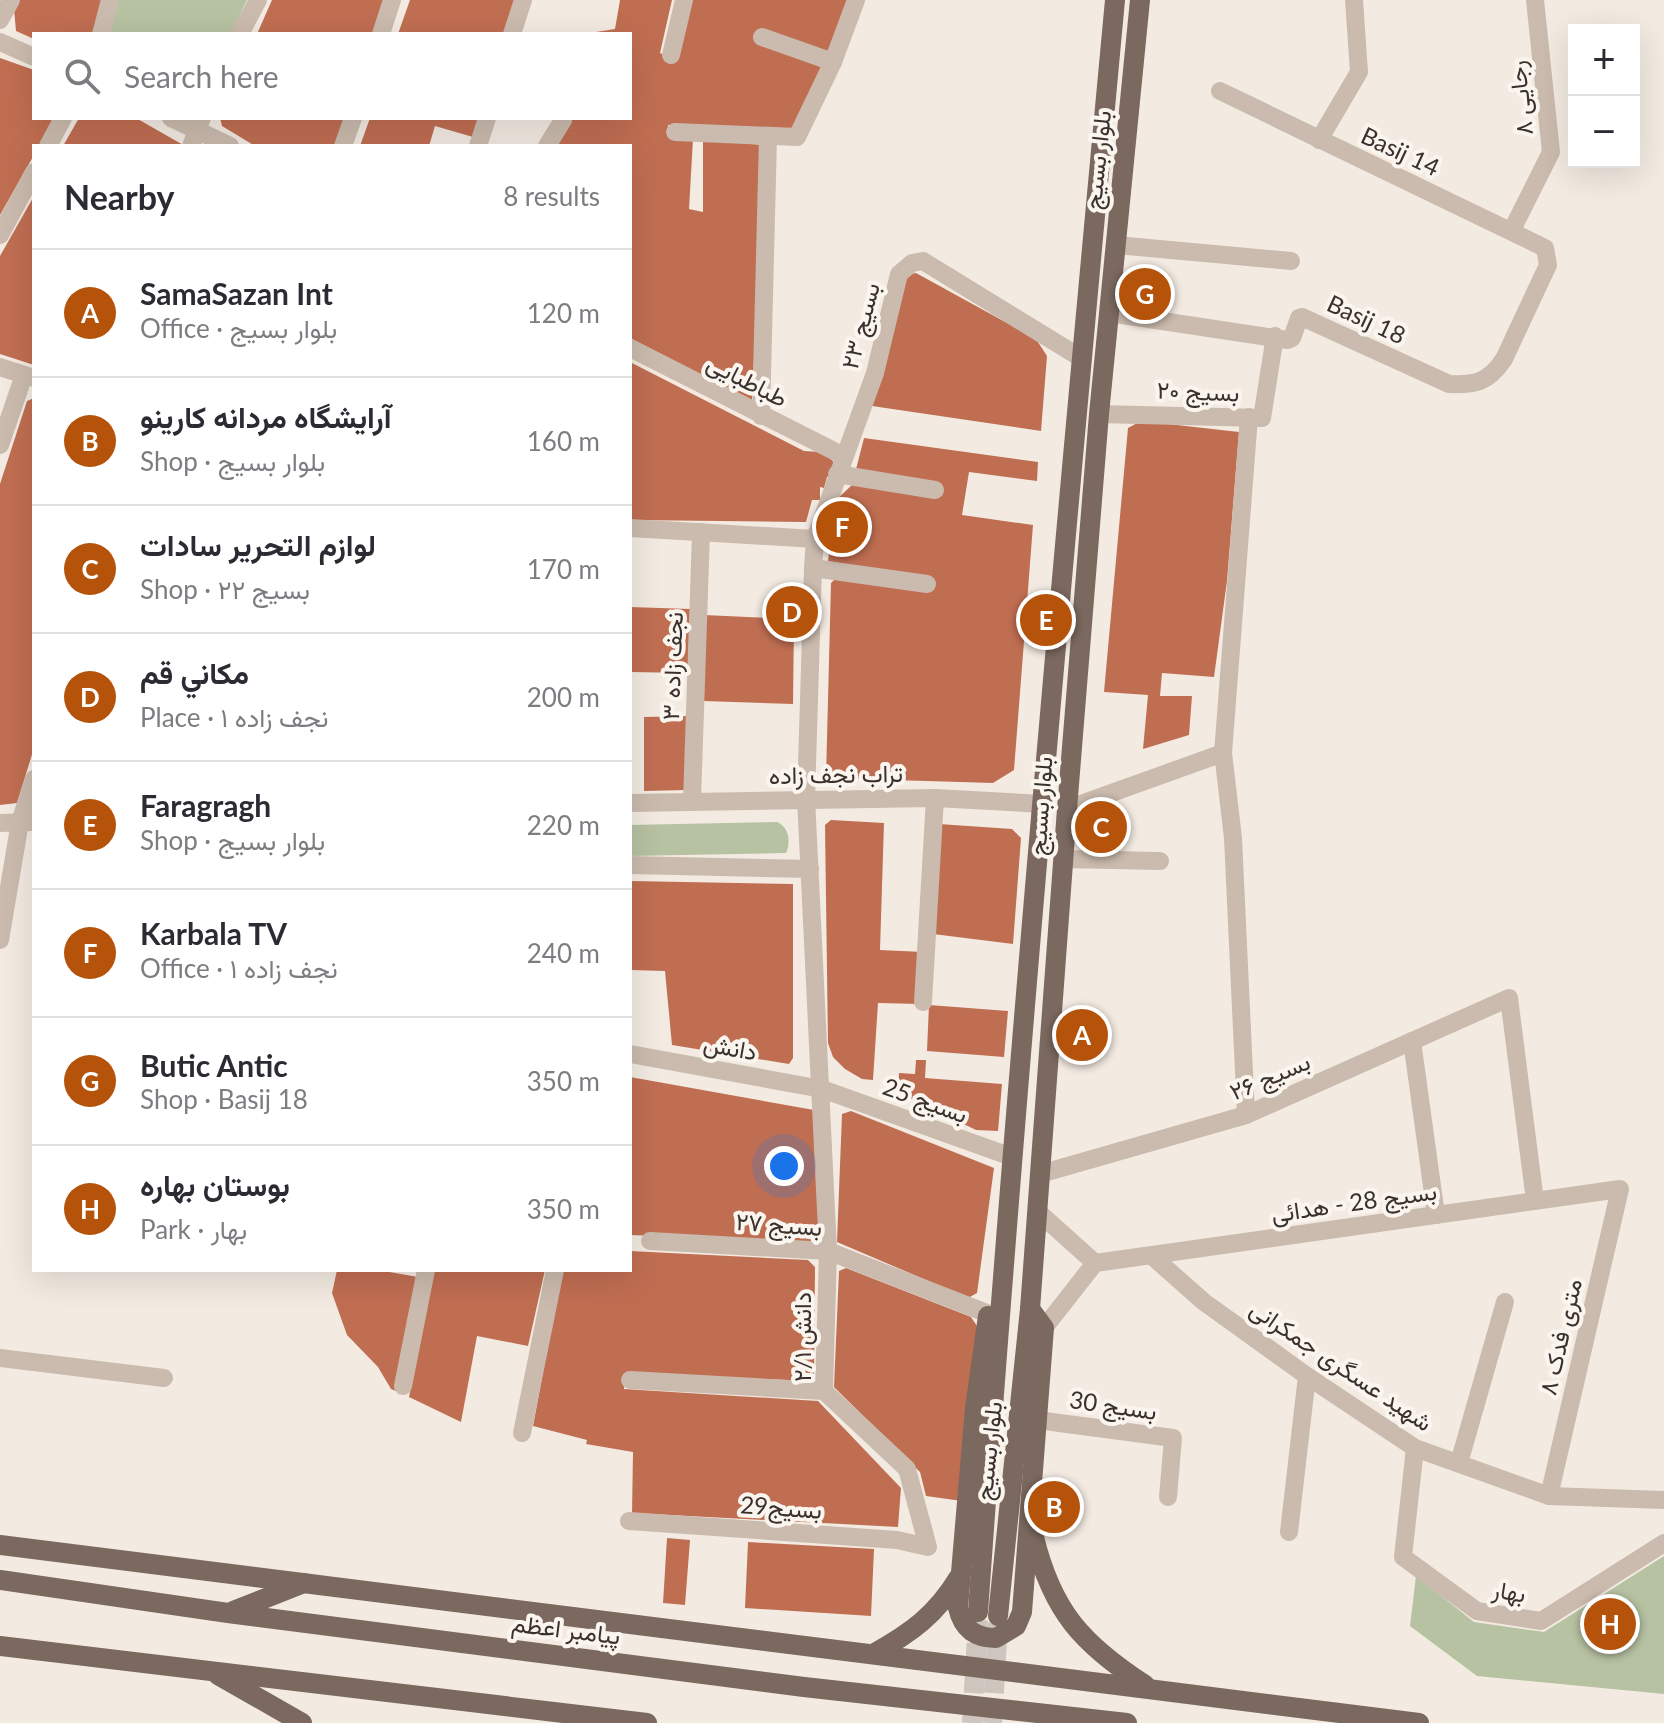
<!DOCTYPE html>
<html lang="en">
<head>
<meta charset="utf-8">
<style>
	:root { --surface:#fff; --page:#f7f7f7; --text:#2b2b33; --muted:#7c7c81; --line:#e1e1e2; --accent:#b45309 }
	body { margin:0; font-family:Lato,Vazirmatn,sans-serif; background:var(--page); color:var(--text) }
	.controls { position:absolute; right:24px; top:24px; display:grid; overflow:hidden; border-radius:0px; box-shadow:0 8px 32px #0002 }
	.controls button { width:72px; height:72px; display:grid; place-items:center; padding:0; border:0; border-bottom:2px solid var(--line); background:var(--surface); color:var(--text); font:40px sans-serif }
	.you { position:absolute; left:784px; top:1166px; width:28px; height:28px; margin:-20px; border:6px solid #fff; border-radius:50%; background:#1a73e8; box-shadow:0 0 0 12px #1a73e833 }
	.badge { display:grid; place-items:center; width:52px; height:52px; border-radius:50%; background:var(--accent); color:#fff; font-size:26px; font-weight:700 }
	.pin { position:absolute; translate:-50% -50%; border:4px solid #fff; box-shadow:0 2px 8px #0006 }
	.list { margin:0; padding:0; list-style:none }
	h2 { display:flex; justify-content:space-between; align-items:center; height:104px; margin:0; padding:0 32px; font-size:34px }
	h2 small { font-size:26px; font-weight:400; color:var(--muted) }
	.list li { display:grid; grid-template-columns:52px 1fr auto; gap:24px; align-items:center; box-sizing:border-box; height:128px; padding:0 32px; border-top:2px solid var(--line) }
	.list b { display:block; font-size:30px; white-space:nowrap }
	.list p { margin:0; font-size:26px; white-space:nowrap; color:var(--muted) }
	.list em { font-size:26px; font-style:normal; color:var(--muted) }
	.icon { flex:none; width:44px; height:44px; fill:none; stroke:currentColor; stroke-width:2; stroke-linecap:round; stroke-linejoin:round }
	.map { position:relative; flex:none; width:1664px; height:1723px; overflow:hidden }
	.search { position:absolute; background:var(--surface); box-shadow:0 8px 32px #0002; left:32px; top:32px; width:600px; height:88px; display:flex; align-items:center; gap:20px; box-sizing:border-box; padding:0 28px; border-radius:0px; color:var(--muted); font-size:30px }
	.panel { position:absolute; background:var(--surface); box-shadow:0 8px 32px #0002; left:32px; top:144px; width:600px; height:1128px; border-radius:0px }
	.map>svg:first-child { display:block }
</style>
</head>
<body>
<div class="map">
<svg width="1664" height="1723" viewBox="0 0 1664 1723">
	<rect width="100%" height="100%" fill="#f3ebe2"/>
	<g fill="#b7c2a2">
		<polygon points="118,0 247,0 231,34 107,34"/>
		<path d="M777,822C789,827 791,842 786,853L630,856V825Z"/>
		<polygon points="1664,1556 1664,1694 1477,1676 1410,1626 1416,1576 1474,1622 1544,1632"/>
	</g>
	<g fill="#c06e52">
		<polygon points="19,0 104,0 94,34 34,34 34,39 16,31 14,9"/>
		<polygon points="272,0 385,0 373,34 257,34"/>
		<polygon points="410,0 515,0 504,34 398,34"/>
		<polygon points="620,0 672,0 660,53 677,61 692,0 850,0 832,53 819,64 824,73 795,132 668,125 668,137 693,139 689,209 703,212 703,140 764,145 752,401 630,338 630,146 554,146 568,118 630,118 630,34 596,32 615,29"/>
		<polygon points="0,58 34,70 34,118 55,118 39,146 34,146 34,155 0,215"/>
		<polygon points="79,118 136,118 185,146 63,146"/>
		<polygon points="220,118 345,118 336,146 255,146 222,126"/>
		<polygon points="370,118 478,118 473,137 435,126 429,146 360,146"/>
		<polygon points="34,196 34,365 0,354 0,256"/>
		<polygon points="916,273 1036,339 1047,356 1041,431 872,406 906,275"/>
		<polygon points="630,362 804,451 821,452 833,461 833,474 827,477 824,488 820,487 820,500 812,500 806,522 630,520"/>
		<polygon points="34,398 34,748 17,803 0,805 0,484 27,401"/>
		<polygon points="1141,421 1239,432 1227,581 1214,677 1162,673 1160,696 1192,696 1189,735 1143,749 1148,695 1104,692 1128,428"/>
		<polygon points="864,438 1038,462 1037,481 969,472 962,515 1033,525 1014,770 993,783 826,778 831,583 836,578 931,580 828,561 837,499 852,485"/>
		<polygon points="630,607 690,609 688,673 630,672"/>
		<polygon points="704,615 794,619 793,704 703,701"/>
		<polygon points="688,716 688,790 644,791 644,717"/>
		<polygon points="831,820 884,823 880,950 923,952 920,1004 878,1003 873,1080 862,1079 845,1069 833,1057 828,1043 825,825"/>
		<polygon points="939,824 1012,829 1021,838 1013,944 933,934"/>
		<polygon points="630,881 793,884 793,1058 789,1064 672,1045 665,971 630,970"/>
		<polygon points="929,1005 1008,1011 1004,1057 927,1051"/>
		<polygon points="916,1060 926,1060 925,1078 1002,1084 998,1131 976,1130 898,1092 899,1073 915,1074"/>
		<polygon points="630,1077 814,1110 822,1242 630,1235"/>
		<polygon points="851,1111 994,1168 977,1293 968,1298 837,1242 842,1114"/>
		<polygon points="630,1251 808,1260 815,1267 814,1381 624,1374 624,1389 818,1401 901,1488 898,1527 632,1513 633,1452 586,1444 587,1440 533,1426 562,1270 630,1270"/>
		<polygon points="846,1268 971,1317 977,1326 962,1501 926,1496 920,1472 834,1387 839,1271"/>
		<polygon points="337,1270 378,1270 418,1277 396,1391 391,1389 378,1367 347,1335 332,1293"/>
		<polygon points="433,1270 545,1270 528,1346 477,1336 461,1422 409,1397"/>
		<polygon points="667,1538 690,1540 685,1605 663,1603"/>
		<polygon points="748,1542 874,1549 871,1616 745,1608"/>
	</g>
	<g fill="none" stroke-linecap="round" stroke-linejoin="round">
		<g stroke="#cec6be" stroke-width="20" stroke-dasharray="20 10" stroke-linecap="butt">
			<polyline points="972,1723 978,1620"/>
			<polyline points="992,1723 998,1623"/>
		</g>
		<g stroke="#cbbbae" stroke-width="18">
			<polyline points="0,20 11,0"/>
			<polyline points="101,34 110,0"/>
			<polyline points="240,34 258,0"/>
			<polyline points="381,34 392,0"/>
			<polyline points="512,34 523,0"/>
			<polyline points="762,37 833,62"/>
			<polyline points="0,42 34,57"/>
			<polyline points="671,55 684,0"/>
			<polyline points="171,118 230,146"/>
			<polyline points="675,132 797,137 833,62 856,0"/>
			<polyline points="1319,140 1359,72 1354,0"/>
			<polyline points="48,146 63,118"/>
			<polyline points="191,146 202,118"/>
			<polyline points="343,146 353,118"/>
			<polyline points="478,146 487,118"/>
			<polyline points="547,146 563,120"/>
			<polyline points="1512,230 1551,152 1535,0"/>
			<polyline points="0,235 34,172"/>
			<polyline points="1116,245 1291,261"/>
			<path d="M1109,313L1288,340L1292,338L1299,318L1302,317L1449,384C1475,385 1488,383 1504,359L1548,265L1545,248L1220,91"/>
			<polyline points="630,348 844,456"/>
			<polyline points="0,367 34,378"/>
			<polyline points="1099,414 1262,418 1275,336"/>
			<polyline points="761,416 768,137"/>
			<polyline points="0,445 24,375"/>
			<polyline points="837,474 935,490"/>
			<polyline points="630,528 815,539"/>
			<polyline points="813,568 927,584"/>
			<polyline points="692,801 701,532"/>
			<polyline points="630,803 935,798 1043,804"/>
			<polyline points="1067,809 1223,753"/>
			<polyline points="0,823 34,822"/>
			<polyline points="1063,859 1160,861"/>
			<polyline points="630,865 810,869"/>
			<polyline points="0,940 20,822 34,779"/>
			<polyline points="923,1002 935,798"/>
			<polyline points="1412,1041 1436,1215"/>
			<polyline points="630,1054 822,1089 1012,1157"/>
			<polyline points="1246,1115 1233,838 1223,753 1249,417"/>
			<polyline points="1040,1174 1246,1115 1509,998 1535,1201"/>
			<polyline points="1037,1211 1095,1263"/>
			<polyline points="650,1241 828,1251 989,1314"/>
			<polyline points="1152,1256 1204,1302 1307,1376 1415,1448 1549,1496 1664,1500"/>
			<polyline points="1095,1263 1620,1189 1549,1496"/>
			<polyline points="1044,1328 1095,1263"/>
			<polyline points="0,1358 164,1378"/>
			<polyline points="630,1380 824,1391"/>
			<polyline points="403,1386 426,1270"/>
			<polyline points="1037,1420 1173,1438 1168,1497"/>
			<polyline points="522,1433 555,1270"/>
			<polyline points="1415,1448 1403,1557 1477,1611 1541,1621 1664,1543"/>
			<polyline points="1459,1463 1505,1302"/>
			<polyline points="629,1521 897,1540 928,1547 907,1469 824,1391 828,1251 806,798 813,568 815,539 875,373 899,274 912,263 923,261 1081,358"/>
			<polyline points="1289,1532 1307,1376"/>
		</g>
		<g stroke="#7b685e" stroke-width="20">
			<path d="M988,1316L975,1408L958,1608C963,1629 975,1638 996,1638L1016,1626L1022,1612L1044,1328L1030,1309"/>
			<path d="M1034,1537C1052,1611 1082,1644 1145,1685"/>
			<polyline points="0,1545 1419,1723"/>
			<polyline points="0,1580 228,1613 804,1687 1127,1723"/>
			<polyline points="233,1611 304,1583"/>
			<path d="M978,1612C1016,1074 1065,537 1115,0"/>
			<polyline points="998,1616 1030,1309 1067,809 1099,414 1140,0"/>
			<polyline points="0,1646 647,1723"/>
			<path d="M873,1654C911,1633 936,1615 959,1577"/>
			<polyline points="218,1675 302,1723"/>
		</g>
	</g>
	<g text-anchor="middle" stroke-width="8" stroke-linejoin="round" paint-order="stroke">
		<g font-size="24" fill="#3a302c" stroke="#faf5ee">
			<text transform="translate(1521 98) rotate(-96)" y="8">رجایی ۸</text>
			<text transform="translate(1400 152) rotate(25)" y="8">Basij 14</text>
			<text transform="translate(1098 160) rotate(-84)" y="8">بلوار بسیج</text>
			<text transform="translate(1366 320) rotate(25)" y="8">Basij 18</text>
			<text transform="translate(861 326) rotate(-75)" y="8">بسیج ۲۳</text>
			<text transform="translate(747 381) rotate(27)" y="8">طباطبایی</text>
			<text transform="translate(1198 392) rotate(2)" y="8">بسیج ۲۰</text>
			<text transform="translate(673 666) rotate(-88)" y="8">نجف زاده ۳</text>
			<text transform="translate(836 775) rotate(-1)" y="8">تراب نجف زاده</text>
			<text transform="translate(1041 806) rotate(-86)" y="8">بلوار بسیج</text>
			<text transform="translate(730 1048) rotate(10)" y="8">دانش</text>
			<text transform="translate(1270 1077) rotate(-23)" y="8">بسیج ۲۶</text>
			<text transform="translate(925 1101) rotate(20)" y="8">بسیج 25</text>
			<text transform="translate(1354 1203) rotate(-8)" y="8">بسیج 28 - هدائی</text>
			<text transform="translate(779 1225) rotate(4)" y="8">بسیج ۲۷</text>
			<text transform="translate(803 1337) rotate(-90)" y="8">دانش ۲/۱</text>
			<text transform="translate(1561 1337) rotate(-77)" y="8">۸ متری فدک</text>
			<text transform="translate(1341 1366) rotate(34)" y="8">شهید عسگری جمکرانی</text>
			<text transform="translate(1113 1406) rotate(8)" y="8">بسیج 30</text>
			<text transform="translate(989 1451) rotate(-84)" y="8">بلوار بسیج</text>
			<text transform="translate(781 1508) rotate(4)" y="8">بسیج29</text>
			<text transform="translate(1509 1592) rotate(9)" y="8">بهار</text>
			<text transform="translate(566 1630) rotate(7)" y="8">پیامبر اعظم</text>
		</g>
	</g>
</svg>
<div class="controls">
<button>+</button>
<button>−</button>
</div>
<div class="you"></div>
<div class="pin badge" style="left:1082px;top:1035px">A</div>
<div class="pin badge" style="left:1054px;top:1507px">B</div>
<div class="pin badge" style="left:1101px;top:827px">C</div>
<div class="pin badge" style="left:792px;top:612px">D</div>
<div class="pin badge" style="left:1046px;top:620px">E</div>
<div class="pin badge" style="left:842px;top:527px">F</div>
<div class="pin badge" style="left:1145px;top:294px">G</div>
<div class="pin badge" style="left:1610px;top:1624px">H</div>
<div class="search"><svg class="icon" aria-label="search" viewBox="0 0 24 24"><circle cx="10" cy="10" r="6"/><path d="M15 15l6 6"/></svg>Search here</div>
<section class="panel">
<h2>Nearby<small>8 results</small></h2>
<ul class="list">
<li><span class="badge">A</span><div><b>SamaSazan Int</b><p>Office · بلوار بسیج</p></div><em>120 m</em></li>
<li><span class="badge">B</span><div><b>آرایشگاه مردانه کارینو</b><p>Shop · بلوار بسیج</p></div><em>160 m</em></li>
<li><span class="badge">C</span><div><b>لوازم التحریر سادات</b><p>Shop · بسیج ۲۲</p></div><em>170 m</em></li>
<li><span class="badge">D</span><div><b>مكاني قم</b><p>Place · نجف زاده ۱</p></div><em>200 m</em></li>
<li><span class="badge">E</span><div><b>Faragragh</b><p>Shop · بلوار بسیج</p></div><em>220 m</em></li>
<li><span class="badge">F</span><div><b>Karbala TV</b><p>Office · نجف زاده ۱</p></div><em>240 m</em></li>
<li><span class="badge">G</span><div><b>Butic Antic</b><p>Shop · Basij 18</p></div><em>350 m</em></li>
<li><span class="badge">H</span><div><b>بوستان بهاره</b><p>Park · بهار</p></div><em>350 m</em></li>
</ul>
</section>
</div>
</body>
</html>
